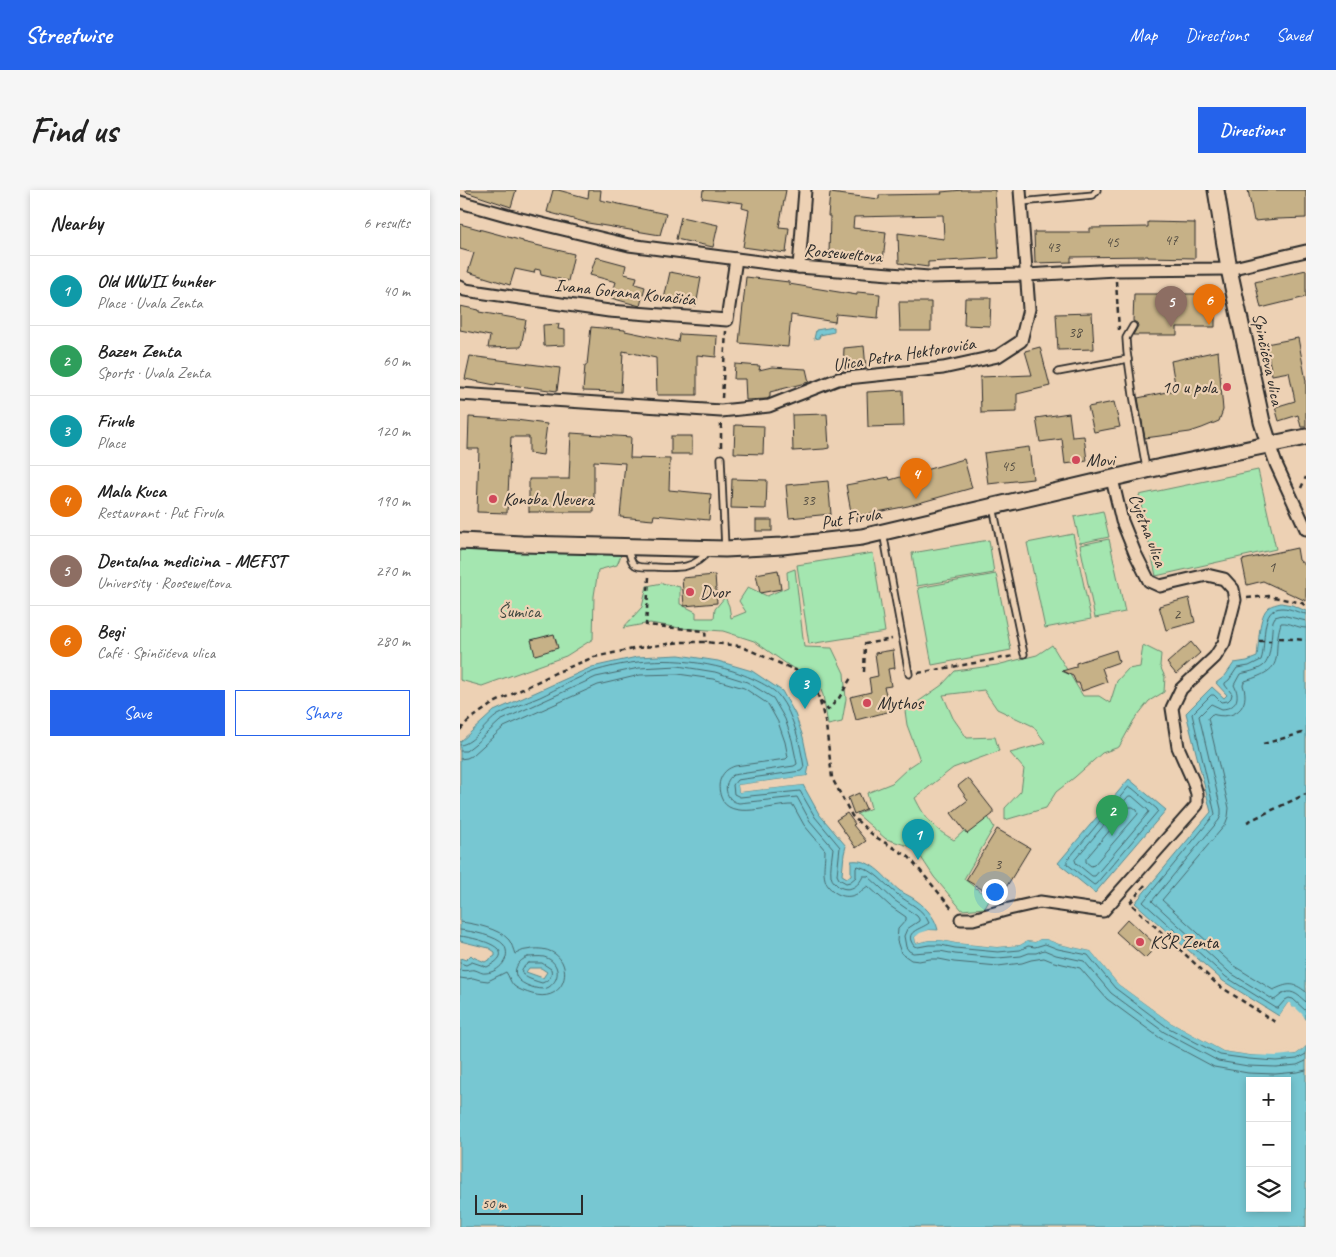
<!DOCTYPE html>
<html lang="en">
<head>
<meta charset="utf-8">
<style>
	:root { --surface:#fff; --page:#f6f6f6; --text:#222; --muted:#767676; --line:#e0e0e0; --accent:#2563eb }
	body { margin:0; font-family:Caveat,sans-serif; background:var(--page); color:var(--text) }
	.controls { position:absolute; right:15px; bottom:15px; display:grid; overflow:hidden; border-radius:0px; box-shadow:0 2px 8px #0003 }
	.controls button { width:45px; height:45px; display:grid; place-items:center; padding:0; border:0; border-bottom:1px solid var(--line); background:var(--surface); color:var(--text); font:25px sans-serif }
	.scale { position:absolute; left:15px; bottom:12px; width:108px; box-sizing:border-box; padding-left:5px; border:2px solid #2b2b2b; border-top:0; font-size:14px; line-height:18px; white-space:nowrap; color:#2b2b2b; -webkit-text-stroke:4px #edd1b4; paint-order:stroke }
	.you { position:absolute; left:534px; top:701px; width:18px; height:18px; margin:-12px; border:4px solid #fff; border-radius:50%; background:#1a73e8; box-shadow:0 0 0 8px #1a73e833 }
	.badge { display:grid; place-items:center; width:32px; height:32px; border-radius:50%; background:var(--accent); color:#fff; font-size:16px; font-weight:700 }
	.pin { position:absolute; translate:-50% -41px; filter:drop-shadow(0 1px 2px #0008) }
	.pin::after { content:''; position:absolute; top:26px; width:18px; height:15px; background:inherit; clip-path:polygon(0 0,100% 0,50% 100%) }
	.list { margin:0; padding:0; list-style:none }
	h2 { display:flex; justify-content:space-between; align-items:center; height:65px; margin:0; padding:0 20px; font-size:21px }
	h2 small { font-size:16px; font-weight:400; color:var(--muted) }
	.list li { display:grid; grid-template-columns:32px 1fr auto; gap:15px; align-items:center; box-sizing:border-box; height:70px; padding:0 20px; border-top:1px solid var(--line) }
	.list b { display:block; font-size:19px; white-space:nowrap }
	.list p { margin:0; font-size:16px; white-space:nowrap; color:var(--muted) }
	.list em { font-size:16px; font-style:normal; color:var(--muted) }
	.actions { display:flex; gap:10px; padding:15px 20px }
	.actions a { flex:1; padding:11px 0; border:1px solid var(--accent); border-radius:0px; text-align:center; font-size:18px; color:var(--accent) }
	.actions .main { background:var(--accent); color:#fff }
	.icon { flex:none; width:28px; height:28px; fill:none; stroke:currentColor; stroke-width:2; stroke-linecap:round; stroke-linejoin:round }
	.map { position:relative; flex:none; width:846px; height:1037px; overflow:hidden; border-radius:0px }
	header { display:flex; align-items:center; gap:30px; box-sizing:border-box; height:70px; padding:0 25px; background:var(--accent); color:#fff }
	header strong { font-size:24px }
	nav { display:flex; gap:28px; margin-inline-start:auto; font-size:18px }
	.intro { display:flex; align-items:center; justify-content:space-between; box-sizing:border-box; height:120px; padding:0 30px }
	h1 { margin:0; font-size:35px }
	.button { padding:12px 22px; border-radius:0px; background:var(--accent); color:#fff; font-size:18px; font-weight:700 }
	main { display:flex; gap:30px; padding:0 30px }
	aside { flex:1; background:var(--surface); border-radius:0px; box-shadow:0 2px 8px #0003 }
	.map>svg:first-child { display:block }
</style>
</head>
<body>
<header>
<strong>Streetwise</strong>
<nav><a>Map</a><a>Directions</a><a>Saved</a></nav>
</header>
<div class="intro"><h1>Find us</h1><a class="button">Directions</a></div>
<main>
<aside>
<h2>Nearby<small>6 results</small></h2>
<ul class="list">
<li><span class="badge" style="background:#0f9aa8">1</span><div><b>Old WWII bunker</b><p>Place · Uvala Zenta</p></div><em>40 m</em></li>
<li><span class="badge" style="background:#2e9e5b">2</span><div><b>Bazen Zenta</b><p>Sports · Uvala Zenta</p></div><em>60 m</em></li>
<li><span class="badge" style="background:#0f9aa8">3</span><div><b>Firule</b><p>Place</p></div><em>120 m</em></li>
<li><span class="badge" style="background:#e8710a">4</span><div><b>Mala Kuca</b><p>Restaurant · Put Firula</p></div><em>190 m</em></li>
<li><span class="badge" style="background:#8d6e63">5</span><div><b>Dentalna medicina - MEFST</b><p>University · Rooseweltova</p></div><em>270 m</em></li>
<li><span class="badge" style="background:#e8710a">6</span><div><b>Begi</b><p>Café · Spinčićeva ulica</p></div><em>280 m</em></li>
</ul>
<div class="actions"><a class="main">Save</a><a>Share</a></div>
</aside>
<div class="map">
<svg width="846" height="1037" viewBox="0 0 846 1037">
	<rect width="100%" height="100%" fill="#edd1b4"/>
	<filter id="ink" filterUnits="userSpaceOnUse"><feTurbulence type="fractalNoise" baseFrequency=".02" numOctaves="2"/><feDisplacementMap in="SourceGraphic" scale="10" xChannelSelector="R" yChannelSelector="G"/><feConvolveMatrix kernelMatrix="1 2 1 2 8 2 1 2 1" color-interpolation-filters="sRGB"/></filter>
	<g filter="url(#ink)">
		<g fill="#a4e6b0" stroke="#68886e">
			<polygon points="798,280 816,359 696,386 679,305"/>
			<polygon points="643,321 649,347 620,353 614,327"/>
			<polygon points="613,344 631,429 585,438 567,353"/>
			<polygon points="649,349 665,422 635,428 620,355"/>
			<polygon points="529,350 534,383 457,396 452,363"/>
			<polygon points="0,360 87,363 162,363 157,375 138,380 134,406 133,449 106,466 22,496 0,490"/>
			<polygon points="413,363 425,442 349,454 337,375"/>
			<polygon points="335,379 344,457 372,458 384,483 386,509 382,532 368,535 363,505 355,486 331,477 294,451 263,441 220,438 190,433 163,438 182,417 187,396 202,393 220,397 220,414 236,422 236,428 254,428 255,419 265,407 269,416 271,428 286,422 279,411 288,397 307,406 328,397 327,382"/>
			<polygon points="536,384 551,460 472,475 458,398"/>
			<path d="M592,455L623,506H639L650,513L657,491L668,479L680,477L683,455L701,464L700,476L705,487L704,502L689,511L674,530L659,557L642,563L615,587L596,602L586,618L545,630V618L561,601L564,579L550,563L586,553L573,536L537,519L524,500L483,505L493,528L507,548L535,547L539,561L493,578L455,608C466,630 473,638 494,650L505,640L528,627L534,637L504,689L530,709L525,718L502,720L474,687L455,658L426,649L397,624L411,618L407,603L432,593L448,578L460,570L447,535L445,521L482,495L495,481L537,475L577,465Z"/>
		</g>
		<g fill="#77c7d2" stroke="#59898f" fill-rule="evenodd">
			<polygon points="374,137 374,142 360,145 359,148 354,149 356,140"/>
			<path d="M821,413L832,415L846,421V830C841,822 834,820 828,813L819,826L763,791L675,713L751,622L726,523L752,497L764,508L767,505L756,493L765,486L774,473L787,471L797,467C799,454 798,425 809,417C812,415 817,414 821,413Z"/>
			<path d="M219,465L258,471L292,481L322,501L335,524L343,547L349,576L347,586L278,595L279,602L343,595L359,624L386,656L384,664L382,685L387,688L391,685V671C413,668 425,689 440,701C444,703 447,705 451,707C463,714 475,726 478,740H469L455,747L456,753L469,750H481L496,753L537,757L560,755L567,751L575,752L580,749H586L599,754L631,761L658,794L710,832L763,861L790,865L836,864L843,859L846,856V1037H0V768L6,770L11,765L13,767L25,772L35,766V762L29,758L0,751V552L34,521L132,477L177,467ZM69,778H81L87,782L83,788L66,782ZM790,891H827V1018H790Z"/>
			<polygon points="669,589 706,620 635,703 598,673"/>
		</g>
		<g fill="#edd1b4">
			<polygon points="347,586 346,588 280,597 281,600 344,592 343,595 279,602 278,595"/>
			<polygon points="469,740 480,741 478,742 470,742 461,746 458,748 458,750 468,747 481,748 496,751 537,754 559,752 566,749 574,749 579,747 586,746 600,751 632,759 660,792 712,830 763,858 790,862 816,863 835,861 846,853 846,856 843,859 836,864 816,866 790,865 763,861 710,832 658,794 631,761 599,754 586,749 580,749 575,752 567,751 560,755 537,757 496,753 481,750 469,750 456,753 455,747 460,743"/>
			<polygon points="828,813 830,813 831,817 836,818 843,825 846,830 846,832 835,820 830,819 829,817 821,827 819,826"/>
		</g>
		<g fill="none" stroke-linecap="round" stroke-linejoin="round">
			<g stroke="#49696e" stroke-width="1">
				<path d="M846,424C838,423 831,418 822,418C799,418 807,454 801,470L789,476L777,478L769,490L765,493V495L772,504L771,508L768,511L761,512L754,505H751L732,524L755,624L683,712L766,787L816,818H818L825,810L829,808L833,809L846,821"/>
				<path d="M846,431L822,425L815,427L813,431C811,442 812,470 803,476C796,481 788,482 780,484L774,495C780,506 778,518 762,519L751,514L739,526L761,619V625L759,630L692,711L769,782L814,810C818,808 820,805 824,803C833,799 840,807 846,812"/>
				<path d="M846,438C837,438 830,432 821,433C810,468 830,477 785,491L783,495C791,517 774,531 752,524L748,528L769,618L768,627L765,635L702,710L774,776L813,800C827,794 833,791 846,802"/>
				<path d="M0,555C14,554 26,532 38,525C51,518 66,513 80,507C97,499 118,487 135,481C181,467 227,467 273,481C285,485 312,496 319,506C334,526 340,553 344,577L341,581L277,590L273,595L274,604L280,607L340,601L355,627L380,657L377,685L379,689L386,693L390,692L396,687V678L398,676C416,681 423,693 437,704C449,714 463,718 469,733C460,740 443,741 454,756L458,757L469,755H481L495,758L538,762L560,760L568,756L575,757L585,754L598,759L628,765L655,798L707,837L760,865L789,869L816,871L837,869L846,864"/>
				<path d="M0,561H6L15,554L40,531L136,487L179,478L218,476L255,482L287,492L313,508L325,529L332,550L337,574L334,576L273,585C262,593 265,611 279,613L337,607L350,631L373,658C372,667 370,678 371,686C372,691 375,693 378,696C389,703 399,696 403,686H408L434,710L457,726L459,729V731L447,739L444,746L446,757L449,761L453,763L480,761L495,764L538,768L561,766L569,763H576L584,760L596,765L624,771L651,803L704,842L758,871L788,876L816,877L837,875L846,871"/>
				<path d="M0,569L7,568L13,565L44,537L138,495L180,485L218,484L253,489L284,498L308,514L318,532L325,552L328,567L326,569L275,576C269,578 264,581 261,588C258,594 259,601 261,607C269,632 313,614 333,615L344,635L365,660C365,677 359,693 376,703C381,706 386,707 391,706C398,705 403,699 408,696L430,716L446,727V730L438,739L437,751L441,763L451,770L459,771L470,769H479L494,772L538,776L562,773L571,770L584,768L594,772L620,778L647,809L700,848L754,877L788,883L815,884L838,882L846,880"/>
				<polygon points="669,597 672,598 697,619 698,621 636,694 634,695 607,674 607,671"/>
				<polygon points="669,606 672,606 688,620 689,622 635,686 632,686 616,673 615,670"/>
				<polygon points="670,617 673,617 677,620 678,624 634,675 631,676 626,672 626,669"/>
				<path d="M0,732C13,733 40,739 49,750C52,754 53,759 55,764C59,763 62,760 66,760C119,749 114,817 72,804C66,802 59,800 54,796C50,792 49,786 46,782L28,791L20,790L13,788L7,789L0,788"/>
				<path d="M0,740C11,741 37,746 44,755C52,768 39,782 26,783C22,784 19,781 15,780C10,779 6,782 0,780"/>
				<path d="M0,746C17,748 63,759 27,777L12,772L6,775L0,773"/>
				<path d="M68,767C73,767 79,766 84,767C99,771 102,788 89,797C82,802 66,796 60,791C50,782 58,770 68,767Z"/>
				<path d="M69,773H82L91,779C93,785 88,791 82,793C72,790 50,784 69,773Z"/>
			</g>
		</g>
		<g fill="#c6b187" stroke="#2b2b2b">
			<polygon points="6,0 56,0 51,17 6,2"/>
			<polygon points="93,0 98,0 128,8 129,0 141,0 140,10 206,24 200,45 128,33 87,22"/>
			<polygon points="243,0 326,0 319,37 329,38 326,63 283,57 289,20 282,18 283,13 242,8"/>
			<polygon points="503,0 535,0 539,68 468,72 468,77 439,73 438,43 484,49 483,25 394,27 393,38 426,42 423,71 411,70 412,65 369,64 370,26 368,26 370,3 419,9 419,5 482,4 481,2"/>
			<polygon points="788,0 846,0 846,28 818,29 794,31"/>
			<polygon points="221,27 258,35 253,57 216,49"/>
			<polygon points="688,32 735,33 735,68 688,67 688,66 611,67 611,72 575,73 574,42 630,42 630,38 688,37"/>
			<polygon points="0,34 63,51 63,52 114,64 108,91 81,85 80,80 75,79 74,83 55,79 50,95 8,82 14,63 0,59"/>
			<polygon points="136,67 166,75 164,84 177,87 175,94 185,97 180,116 151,108 156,92 130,85"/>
			<polygon points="846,80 846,107 801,118 795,92"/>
			<polygon points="210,82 241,88 236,116 204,109"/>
			<polygon points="286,87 329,92 329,94 397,105 397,102 420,104 418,128 376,124 375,132 331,125 328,157 279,153"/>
			<polygon points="674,104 755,104 755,137 717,137 717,145 673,145 678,136 677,133 673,131"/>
			<polygon points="505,108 531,108 530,136 504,135"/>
			<polygon points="439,112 471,112 471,141 440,141"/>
			<polygon points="0,116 19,120 19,122 66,130 61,157 28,158 30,146 0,140"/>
			<polygon points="632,123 634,159 598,160 596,124"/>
			<polygon points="99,134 98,139 105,140 105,155 84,156 83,135"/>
			<polygon points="131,137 165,140 165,141 218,152 219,144 257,146 256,167 237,165 237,205 197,205 196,168 163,161 161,202 123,201 125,175 127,175"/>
			<polygon points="838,148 846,191 846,237 841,237 838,225 819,231 815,217 835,211 829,182 812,185 806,154"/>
			<polygon points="404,156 406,178 383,180 384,158"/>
			<polygon points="580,157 590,196 557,204 557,222 521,223 520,187 572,185 565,161"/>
			<polygon points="758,161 763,220 759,231 742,238 730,242 685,248 678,208 716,200 711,171"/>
			<polygon points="10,166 100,178 97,201 36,193 35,195 5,189"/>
			<polygon points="275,174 300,176 299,180 312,177 346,179 349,192 310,202 310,207 307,209 286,210 285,189 274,189"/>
			<polygon points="443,200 444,236 408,237 407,202"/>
			<polygon points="654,212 660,237 634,242 628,217"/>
			<polygon points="609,223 612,247 624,246 627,271 605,274 602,249 580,252 576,228"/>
			<polygon points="367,224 369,258 364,259 333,261 332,225"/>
			<polygon points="9,227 56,230 87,234 83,265 69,263 69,247 51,247 47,323 17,322 19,259 8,259"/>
			<polygon points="275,235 304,236 303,264 274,263"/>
			<polygon points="111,243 171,247 170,268 210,269 209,300 251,304 249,330 194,325 193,330 160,327 165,273 134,271 134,322 69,322 69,289 109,289"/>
			<rect x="211" y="246" width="21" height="18"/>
			<polygon points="569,257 573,289 528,294 524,263"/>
			<polygon points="504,269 512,298 448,316 392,327 386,295 429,287 430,290"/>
			<polygon points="272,289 307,290 306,319 271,318"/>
			<polygon points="368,291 371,324 329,328 326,295"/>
			<rect x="296" y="330" width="16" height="11"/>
			<polygon points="837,358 839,370 846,376 846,411 803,391 787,395 782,370"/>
			<polygon points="318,380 321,399 300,403 296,384"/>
			<polygon points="255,385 257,413 224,416 222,388"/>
			<polygon points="729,408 735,432 706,440 699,416"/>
			<polygon points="94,444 98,458 75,465 71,450"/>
			<polygon points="731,452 740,463 716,484 707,473"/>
			<polygon points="433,460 435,478 428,479 431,496 424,497 431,521 396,530 390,507 411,502 409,488 418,486 415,463"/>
			<polygon points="656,460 659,472 642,478 647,492 622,501 619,493 616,493 613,486 602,481 616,477 616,473"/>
			<polygon points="508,588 533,620 533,624 507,644 491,623 508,610 498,596"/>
			<polygon points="399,603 406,619 394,624 388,608"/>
			<polygon points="387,623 395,634 393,635 406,651 396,658 376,630"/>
			<polygon points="537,639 570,658 539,709 506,690"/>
			<polygon points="668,729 697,756 685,768 656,742"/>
		</g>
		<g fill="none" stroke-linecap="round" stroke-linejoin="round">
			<g stroke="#2b2b2b" stroke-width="9">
				<g id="service">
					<polyline points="561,12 633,5 637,0"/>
					<polyline points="673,136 666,148 667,162 673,205 686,278"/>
					<polyline points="598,182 668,169"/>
					<polyline points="261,268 265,358"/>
					<polyline points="533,317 564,464"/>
					<polyline points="423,342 449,484"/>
					<path d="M168,357C169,362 170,372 175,375C179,378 189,377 195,377C216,378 235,380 249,360"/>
				</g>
			</g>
			<g stroke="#2b2b2b" stroke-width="15">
				<g id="minor">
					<polyline points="0,12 57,28 169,55 339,77 469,87 566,85 656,80 769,79 846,61"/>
					<polyline points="339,77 345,0"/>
					<polyline points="0,97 5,100 149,121 267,130 276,69"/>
					<polyline points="0,204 261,221 309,216 378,189 483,178 538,166 561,151 569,119 560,0"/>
					<polyline points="809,254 816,274 846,339"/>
					<polyline points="501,729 513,729 549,719 580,712 643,721 737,615 737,604 733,591 718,557 712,518 721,499 755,467 764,453 775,410 773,399 764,389 747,385 700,396 689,391 675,363 662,331 652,289"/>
				</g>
			</g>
			<g stroke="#2b2b2b" stroke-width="19">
				<g id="tertiary">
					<polyline points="756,0 769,79 802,232 809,254"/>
					<polyline points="0,351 62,354 265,359 322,356 402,347 687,280 846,247"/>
				</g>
			</g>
			<g stroke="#2b2b2b" stroke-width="2.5" stroke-dasharray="5 4" stroke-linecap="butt">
				<polyline points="656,91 659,140"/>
				<polyline points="262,208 266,141"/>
				<polyline points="261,234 261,258"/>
				<polyline points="841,298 846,287"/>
				<polyline points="189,387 186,435 245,441 246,452"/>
				<polyline points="787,408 809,406 842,413 846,416"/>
				<polyline points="819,448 846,450"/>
				<polyline points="799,451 811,451"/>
				<polyline points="404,482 405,454 432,449"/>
				<polyline points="458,483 554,466"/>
				<polyline points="361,511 368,520 379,508 392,486"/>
				<polyline points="0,540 8,531 32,514 95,483 134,467 178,458 221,452 246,452 280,456 351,487 359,508 366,535 372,588 392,626 414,646 449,667 493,720"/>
				<polyline points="803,554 846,542"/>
				<polyline points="787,632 846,604"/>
				<polyline points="685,695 670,713 758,795 815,832"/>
			</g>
			<use href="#service" stroke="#edd1b4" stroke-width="5.5"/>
			<use href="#minor" stroke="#edd1b4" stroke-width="11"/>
			<use href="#tertiary" stroke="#edd1b4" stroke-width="15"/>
		</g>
	</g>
	<g fill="#d1495b" stroke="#edd1b4" stroke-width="2">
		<circle cx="767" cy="197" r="5"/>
		<circle cx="616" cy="270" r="5"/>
		<circle cx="33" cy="309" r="5"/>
		<circle cx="230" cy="402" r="5"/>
		<circle cx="407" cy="513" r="5"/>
		<circle cx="680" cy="752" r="5"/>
	</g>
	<g text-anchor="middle" stroke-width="4.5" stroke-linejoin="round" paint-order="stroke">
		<g font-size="15" fill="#524c42">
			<text x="711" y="55">47</text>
			<text x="652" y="57">45</text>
			<text x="593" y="62">43</text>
			<text x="615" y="147">38</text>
			<text x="548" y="281">45</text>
			<text x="348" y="315">33</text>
			<text x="812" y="382">1</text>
			<text x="717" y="429">2</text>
			<text x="538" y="679">3</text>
		</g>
		<g font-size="18" fill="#2b2b2b" stroke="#edd1b4">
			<text transform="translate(383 63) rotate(5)" y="6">Rooseweltova</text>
			<text transform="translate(165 102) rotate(6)" y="6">Ivana Gorana Kovačića</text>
			<text transform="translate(444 164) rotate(-9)" y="6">Ulica Petra Hektorovića</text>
			<text transform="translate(808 169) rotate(78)" y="6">Spinčićeva ulica</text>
			<text transform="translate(391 328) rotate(-9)" y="6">Put Firula</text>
			<text transform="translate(688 340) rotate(69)" y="6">Cvjetna ulica</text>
		</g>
		<g font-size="18" fill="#2b2b2b" stroke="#edd1b4" text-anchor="start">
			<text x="757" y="203" text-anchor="end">10 u pola</text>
			<text x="626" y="276">Movi</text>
			<text x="43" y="315">Konoba Nevera</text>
			<text x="240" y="408">Dvor</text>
			<text x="417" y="519">Mythos</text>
			<text x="690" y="758">KŠR Zenta</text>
		</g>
		<g font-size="18" fill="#3d473f" stroke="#edd1b4">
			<text x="59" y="427">Šumica</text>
		</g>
	</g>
</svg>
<div class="controls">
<button>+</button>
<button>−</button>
<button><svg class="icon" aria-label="layers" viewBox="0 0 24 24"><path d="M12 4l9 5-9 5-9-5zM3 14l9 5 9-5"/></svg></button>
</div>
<div class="scale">50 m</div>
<div class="you"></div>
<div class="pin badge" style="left:458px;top:670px;background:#0f9aa8">1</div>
<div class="pin badge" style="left:652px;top:646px;background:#2e9e5b">2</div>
<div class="pin badge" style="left:345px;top:519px;background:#0f9aa8">3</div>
<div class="pin badge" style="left:456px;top:309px;background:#e8710a">4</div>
<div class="pin badge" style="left:711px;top:137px;background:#8d6e63">5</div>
<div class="pin badge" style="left:749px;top:135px;background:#e8710a">6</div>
</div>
</main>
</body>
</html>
